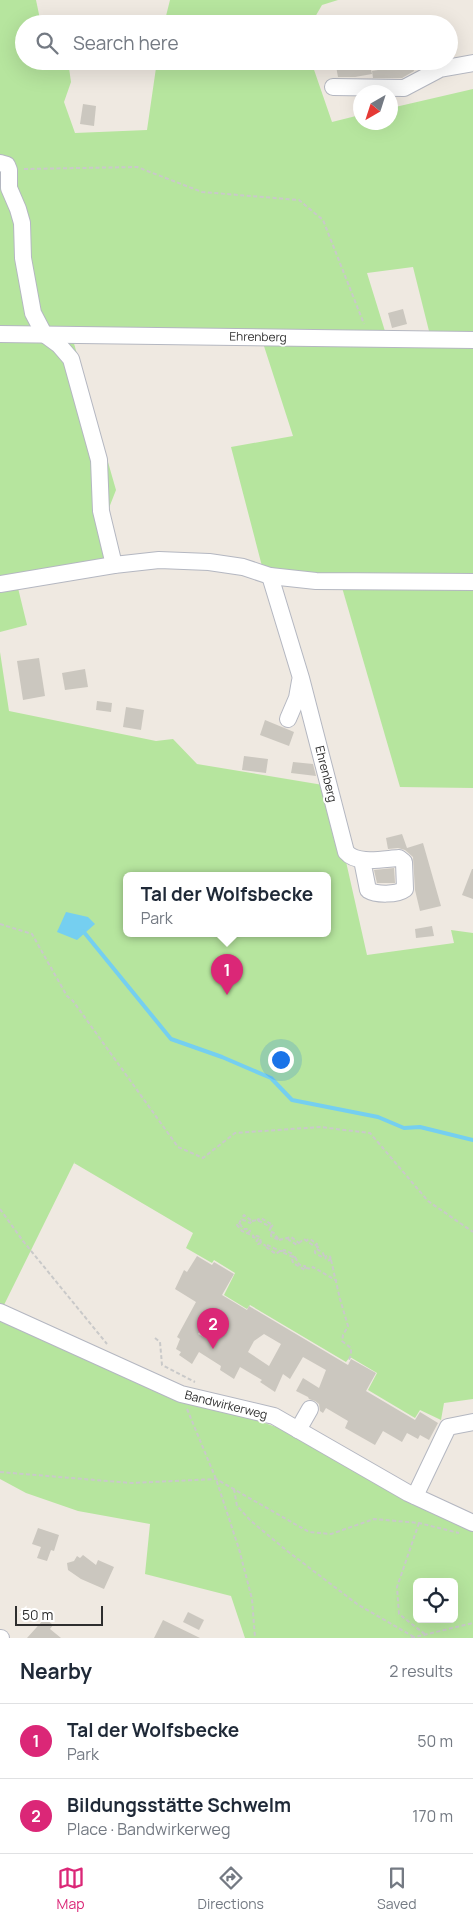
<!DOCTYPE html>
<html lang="en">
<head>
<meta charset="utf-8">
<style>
	:root { --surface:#fff; --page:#f2f2f3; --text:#1f2937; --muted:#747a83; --line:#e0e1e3; --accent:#db2777 }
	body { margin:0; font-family:Manrope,sans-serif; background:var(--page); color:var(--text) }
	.controls { position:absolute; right:15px; bottom:15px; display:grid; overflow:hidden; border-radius:8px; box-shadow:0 5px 20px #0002 }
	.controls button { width:45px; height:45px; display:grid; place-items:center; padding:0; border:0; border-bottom:1px solid var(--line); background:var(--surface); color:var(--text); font:25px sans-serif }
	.compass { position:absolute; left:353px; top:85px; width:45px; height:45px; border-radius:50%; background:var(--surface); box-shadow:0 5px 20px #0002; rotate:219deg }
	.scale { position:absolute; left:15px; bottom:12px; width:88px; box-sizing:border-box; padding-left:5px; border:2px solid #2e2e2e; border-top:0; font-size:14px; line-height:18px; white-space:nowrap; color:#2e2e2e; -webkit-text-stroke:4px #fff; paint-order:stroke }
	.you { position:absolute; left:280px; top:1059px; width:18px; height:18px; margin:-12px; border:4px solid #fff; border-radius:50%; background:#1a73e8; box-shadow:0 0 0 8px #1a73e833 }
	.badge { display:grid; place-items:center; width:32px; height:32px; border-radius:50%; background:var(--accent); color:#fff; font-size:16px; font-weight:700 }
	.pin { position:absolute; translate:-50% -41px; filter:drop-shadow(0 1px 2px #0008) }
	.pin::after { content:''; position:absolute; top:26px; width:18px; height:15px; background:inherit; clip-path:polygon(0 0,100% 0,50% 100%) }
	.popup { position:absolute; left:123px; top:872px; width:208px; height:65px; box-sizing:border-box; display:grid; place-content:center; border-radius:8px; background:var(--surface); filter:drop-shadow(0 1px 4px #0005); font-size:16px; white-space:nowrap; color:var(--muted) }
	.popup b { font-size:19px; color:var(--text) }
	.popup::after { content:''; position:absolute; left:50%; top:100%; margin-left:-10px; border:10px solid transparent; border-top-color:var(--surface) }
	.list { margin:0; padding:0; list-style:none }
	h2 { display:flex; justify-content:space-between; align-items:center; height:65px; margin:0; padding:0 20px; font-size:21px }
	h2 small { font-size:16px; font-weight:400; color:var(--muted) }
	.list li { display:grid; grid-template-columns:32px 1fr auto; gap:15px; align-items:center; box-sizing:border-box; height:75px; padding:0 20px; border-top:1px solid var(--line) }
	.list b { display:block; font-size:19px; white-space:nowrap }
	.list p { margin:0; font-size:16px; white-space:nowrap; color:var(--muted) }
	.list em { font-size:16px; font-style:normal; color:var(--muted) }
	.icon { flex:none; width:28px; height:28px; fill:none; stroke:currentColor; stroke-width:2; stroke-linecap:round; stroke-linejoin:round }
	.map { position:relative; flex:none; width:473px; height:1638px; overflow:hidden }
	.search { position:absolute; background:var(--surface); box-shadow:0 5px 20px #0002; left:15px; right:15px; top:15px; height:55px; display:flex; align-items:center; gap:12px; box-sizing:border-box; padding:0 18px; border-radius:28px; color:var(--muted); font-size:19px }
	.sheet { height:215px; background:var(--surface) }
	nav { display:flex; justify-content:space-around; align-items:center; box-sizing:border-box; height:70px; border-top:1px solid var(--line); background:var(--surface); font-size:14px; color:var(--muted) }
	nav a { display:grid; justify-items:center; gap:2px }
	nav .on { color:var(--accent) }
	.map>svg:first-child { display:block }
</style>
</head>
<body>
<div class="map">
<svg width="473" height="1638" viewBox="0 0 473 1638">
	<rect width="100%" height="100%" fill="#efe9e1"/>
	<g fill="#b6e59e" fill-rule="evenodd">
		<path d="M0,0H36L41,24H24V61H68L71,82L64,102L75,133L147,130L157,61H311L332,122L360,115V122H390L391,108L473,89V581L349,580L263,570L231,447L293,436L263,343L73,340L116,490L107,513L118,563L18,588L27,625L0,632ZM413,267L432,343L388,341L367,273Z"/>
		<polygon points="170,0 338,0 322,5 311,24 164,24"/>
		<polygon points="341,584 473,584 473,788 400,787"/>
		<path d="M0,652L9,711L156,741L173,739L197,764L329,786L367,955L454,943L451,930L473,933V1399L444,1403L441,1420L420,1410L415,1418L368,1390L377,1373L350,1357L346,1362L250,1305L247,1309L224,1295L235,1273L214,1260L212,1263L186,1248L193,1233L74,1163L76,1159L3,1307L131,1376L299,1435L473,1527V1638H245L231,1596L145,1574L150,1524L78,1511L26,1493L0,1479ZM127,876H327V934H127ZM417,1582H454V1619H417Z"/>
	</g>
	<polygon fill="#75cff0" points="66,912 88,917 95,924 77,940 57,932"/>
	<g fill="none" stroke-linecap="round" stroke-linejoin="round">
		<polyline stroke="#75cff0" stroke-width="4" points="83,931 171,1039 222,1057 271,1078 292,1100 378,1117 404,1128 420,1127 473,1140"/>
	</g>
	<g fill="#cbc7bf" fill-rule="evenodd">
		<polygon points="359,61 369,61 372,74 355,77 338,77 336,66"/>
		<polygon points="397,61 412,61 414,71 402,78 373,78 372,71 390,68 389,64 397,63"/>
		<polygon points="83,104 96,106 94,126 80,124"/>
		<polygon points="403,309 407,324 392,328 388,313"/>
		<polygon points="39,658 45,696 23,700 17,661"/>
		<polygon points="85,669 88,687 65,690 62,673"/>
		<polygon points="97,701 112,703 111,712 96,710"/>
		<polygon points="126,707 144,710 141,730 123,727"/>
		<polygon points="265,720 294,732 289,746 260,735"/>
		<polygon points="244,756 268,759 266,773 242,770"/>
		<polygon points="293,762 313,764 316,776 291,773"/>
		<polygon points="402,834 407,848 423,843 441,906 420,911 415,890 413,857 405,850 398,848 388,849 386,838"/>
		<polygon points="394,868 395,883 377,883 374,870"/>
		<polygon points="472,869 473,869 473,899 462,895"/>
		<polygon points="432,926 434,936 416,938 415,929"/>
		<path d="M197,1256L212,1265L214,1262L234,1274L222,1295L247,1310L249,1306L348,1365L351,1359L376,1373L366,1391L415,1420L420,1412L438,1423L429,1440L420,1435L418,1439L407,1433L402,1442L383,1431L375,1445L345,1428L348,1421L326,1408L323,1413L320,1411L319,1404L315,1401L309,1399L308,1397L296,1391L303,1378L319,1388L326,1370L303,1357L290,1379L283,1374L275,1392L260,1382L262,1380L240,1367L234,1379L220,1370L221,1366L199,1352L192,1364L179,1355L181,1352L176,1349L180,1339L177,1337L196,1302L175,1289L184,1270L187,1272ZM208,1317L225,1328L216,1344L198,1334ZM264,1334L281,1344L269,1366L248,1352L254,1341Z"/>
		<polygon points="38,1528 59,1535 54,1551 51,1550 47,1561 37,1558 41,1547 32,1544"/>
		<polygon points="83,1555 96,1565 98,1560 114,1567 104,1589 81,1579 68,1570 67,1563 74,1561 77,1556 80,1558"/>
		<polygon points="188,1612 204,1620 199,1630 183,1622"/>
		<polygon points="45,1618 53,1625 50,1629 61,1638 27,1638"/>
		<polygon points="163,1620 200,1638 154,1638"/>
	</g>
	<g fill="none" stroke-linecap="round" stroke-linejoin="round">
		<g stroke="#b4b7c1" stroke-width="18">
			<g id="minor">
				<polyline points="333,87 404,88 440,69 473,63"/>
				<polyline points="0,163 7,165 9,170 9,188 18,209 22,223 23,258 33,313 44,334 59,345 71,359 99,460 101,511 114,565"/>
				<polyline points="0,334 473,340"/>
				<path d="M270,576L301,678L346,852C357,865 383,859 399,858L404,862L405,889C397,895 376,895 368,890L362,860"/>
				<polyline points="0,584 114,565 159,560 209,562 243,567 270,576 316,581 473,582"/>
				<polyline points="288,719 297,698 300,681"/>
				<polyline points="0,1312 181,1394 274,1416 408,1493 473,1523"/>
				<polyline points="298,1430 310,1409"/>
				<polyline points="415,1496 448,1427 473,1422"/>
				<polyline points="0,1638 1,1638"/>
			</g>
		</g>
		<g stroke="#c9c9c9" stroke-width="2" stroke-dasharray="4 2.5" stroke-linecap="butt">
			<polyline points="24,169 137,167 202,192 299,200 323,220 364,324"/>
			<polyline points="0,924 32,934 67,996 73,1001 178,1147 203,1158 235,1133 320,1127 370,1133 428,1201 473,1232"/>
			<polyline points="0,1209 23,1241 107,1344"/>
			<polyline points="252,1221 257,1220 271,1227 273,1225 261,1218 257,1220"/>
			<polyline points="239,1224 241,1219 250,1223 252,1221 244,1215 241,1219"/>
			<polyline points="271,1227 269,1231 274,1233 279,1240 271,1236 271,1232"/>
			<polyline points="248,1233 250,1231 249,1229 243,1229 240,1224 237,1225 242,1231 254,1236"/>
			<polyline points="279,1240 291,1237 299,1243 297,1245 289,1240 288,1238"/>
			<polyline points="261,1243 260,1237 254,1235 253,1237 258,1239 256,1242 258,1244 261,1243 266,1246"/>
			<polyline points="299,1243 304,1239 314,1246 317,1244 310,1239 307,1240"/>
			<polyline points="316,1246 318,1247 315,1251 315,1253 322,1257 324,1256 323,1253 317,1249"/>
			<polyline points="280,1251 276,1254 266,1247 267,1245 280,1251 283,1251"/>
			<circle cx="328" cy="1258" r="2.5"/>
			<polyline points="293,1257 282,1252 284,1250 293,1254 293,1258"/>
			<path d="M295,1257C298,1261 297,1266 305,1266V1270L293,1263L292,1259Z"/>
			<polyline points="331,1260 340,1299 348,1326 343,1335 342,1341 351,1348 351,1355 348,1362"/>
			<polyline points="306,1268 311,1269 313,1267 337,1281"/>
			<polyline points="155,1338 160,1342 162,1365 195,1382"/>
			<polyline points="187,1409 216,1479 239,1549 252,1599 255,1638"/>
			<polyline points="0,1472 131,1483 216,1479 309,1532 331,1534 374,1519 419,1523 459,1533"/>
			<polyline points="234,1489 237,1506 251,1521 286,1550 357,1604 414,1637"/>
			<polyline points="419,1523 397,1587 399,1614 426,1635"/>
			<polyline points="411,1638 473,1623"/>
		</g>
		<use href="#minor" stroke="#fff" stroke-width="16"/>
	</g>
	<g text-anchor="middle" stroke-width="4" stroke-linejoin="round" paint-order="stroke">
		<g font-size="12" fill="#2e2e2e" stroke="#fff">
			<text transform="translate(258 337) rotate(1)" y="4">Ehrenberg</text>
			<text transform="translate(326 774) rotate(76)" y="4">Ehrenberg</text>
			<text transform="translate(226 1405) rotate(14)" y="4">Bandwirkerweg</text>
		</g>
	</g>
</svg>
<div class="controls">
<button><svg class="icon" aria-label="locate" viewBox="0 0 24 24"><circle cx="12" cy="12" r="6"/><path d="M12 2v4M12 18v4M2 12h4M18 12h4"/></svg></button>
</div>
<svg class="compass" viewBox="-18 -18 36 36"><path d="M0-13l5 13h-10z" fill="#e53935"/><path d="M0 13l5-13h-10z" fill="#747a83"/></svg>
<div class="scale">50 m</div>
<div class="you"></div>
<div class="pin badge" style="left:227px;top:995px">1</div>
<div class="popup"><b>Tal der Wolfsbecke</b>Park</div>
<div class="pin badge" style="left:213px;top:1349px">2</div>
<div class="search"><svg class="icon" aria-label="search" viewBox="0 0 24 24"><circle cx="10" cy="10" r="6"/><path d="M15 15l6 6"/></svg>Search here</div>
</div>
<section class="sheet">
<h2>Nearby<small>2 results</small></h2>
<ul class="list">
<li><span class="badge">1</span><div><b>Tal der Wolfsbecke</b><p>Park</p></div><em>50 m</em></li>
<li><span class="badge">2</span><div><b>Bildungsstätte Schwelm</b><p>Place · Bandwirkerweg</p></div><em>170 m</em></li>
</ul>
</section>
<nav>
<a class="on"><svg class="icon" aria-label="map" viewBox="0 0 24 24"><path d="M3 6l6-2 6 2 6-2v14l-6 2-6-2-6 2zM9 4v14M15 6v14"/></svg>Map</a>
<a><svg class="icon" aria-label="directions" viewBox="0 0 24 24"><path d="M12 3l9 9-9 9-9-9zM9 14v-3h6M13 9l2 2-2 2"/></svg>Directions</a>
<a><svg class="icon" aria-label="saved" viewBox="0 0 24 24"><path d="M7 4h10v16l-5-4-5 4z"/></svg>Saved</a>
</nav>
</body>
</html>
